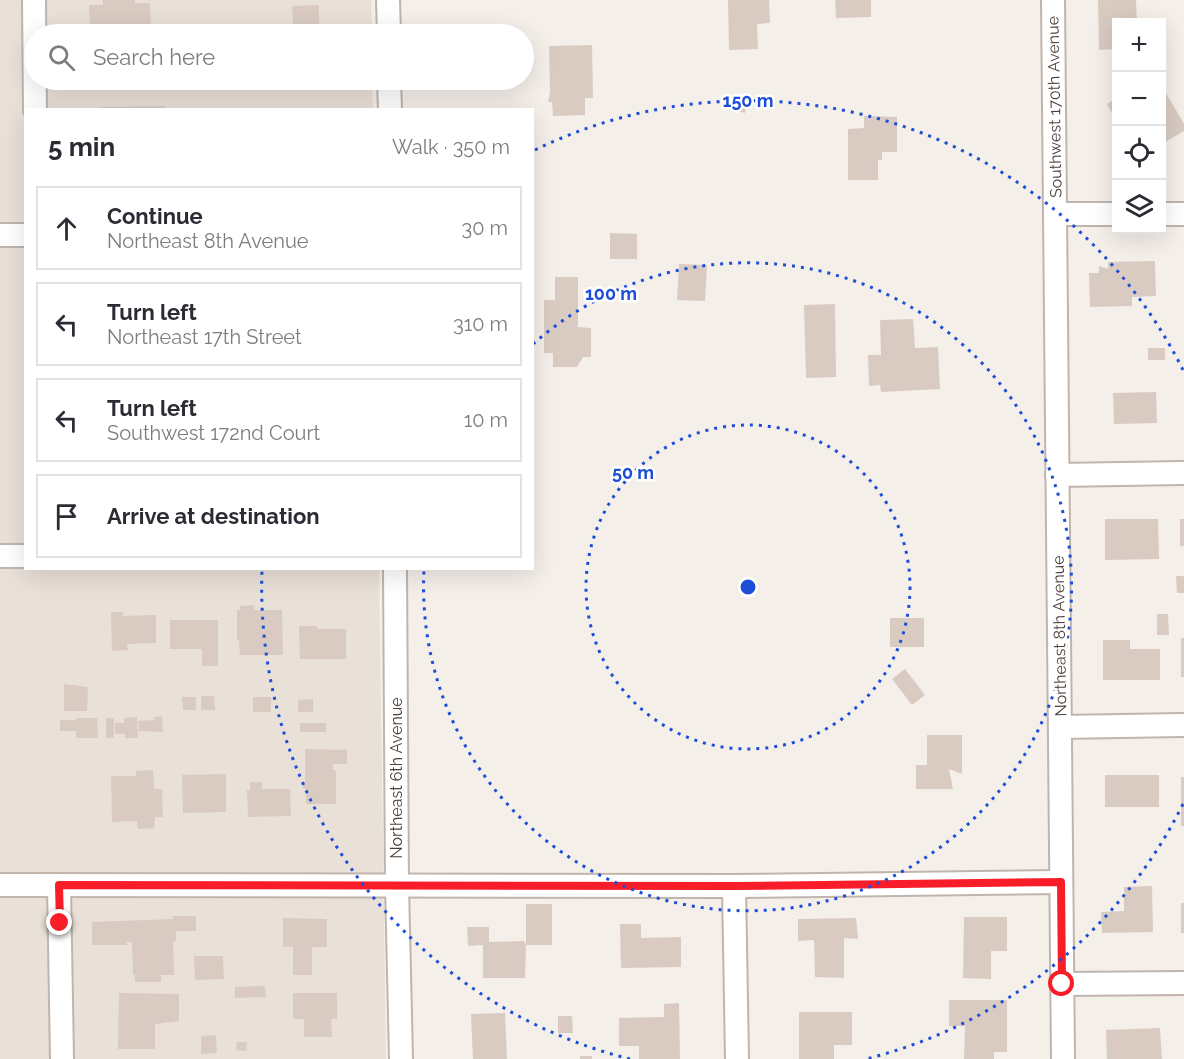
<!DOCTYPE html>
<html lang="en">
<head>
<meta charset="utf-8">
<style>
	:root { --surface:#fff; --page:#f2f2f3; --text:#2b2b33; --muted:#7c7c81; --line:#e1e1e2 }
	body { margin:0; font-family:Raleway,sans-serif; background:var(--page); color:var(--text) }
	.controls { position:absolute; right:18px; top:18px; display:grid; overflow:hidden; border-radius:0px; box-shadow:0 6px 24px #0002 }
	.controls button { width:54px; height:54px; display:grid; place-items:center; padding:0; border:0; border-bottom:2px solid var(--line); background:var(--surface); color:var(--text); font:30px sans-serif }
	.stop { position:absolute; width:18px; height:18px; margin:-14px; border:4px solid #f91d2a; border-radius:50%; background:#fff }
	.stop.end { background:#f91d2a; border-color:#fff; box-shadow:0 2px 6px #0008 }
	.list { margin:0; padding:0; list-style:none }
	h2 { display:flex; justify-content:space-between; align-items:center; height:78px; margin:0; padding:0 24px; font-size:26px }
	h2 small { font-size:20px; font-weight:400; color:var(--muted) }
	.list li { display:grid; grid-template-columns:39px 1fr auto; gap:18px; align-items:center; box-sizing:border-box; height:84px; margin:0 12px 12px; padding:0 12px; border:2px solid var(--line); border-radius:0px }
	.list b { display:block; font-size:22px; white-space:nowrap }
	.list p { margin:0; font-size:20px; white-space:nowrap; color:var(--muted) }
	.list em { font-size:20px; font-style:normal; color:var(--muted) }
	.icon { flex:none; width:33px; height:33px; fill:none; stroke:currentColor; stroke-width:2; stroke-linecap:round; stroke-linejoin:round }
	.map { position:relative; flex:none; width:1184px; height:1059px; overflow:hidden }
	.search { position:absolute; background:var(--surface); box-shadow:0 6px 24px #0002; left:24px; top:24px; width:510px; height:66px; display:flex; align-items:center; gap:15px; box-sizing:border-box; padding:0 21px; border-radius:33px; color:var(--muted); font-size:22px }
	.panel { position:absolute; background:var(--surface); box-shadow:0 6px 24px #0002; left:24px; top:108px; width:510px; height:462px; border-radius:0px }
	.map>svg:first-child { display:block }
</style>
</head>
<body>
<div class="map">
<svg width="1184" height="1059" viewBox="0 0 1184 1059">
	<rect width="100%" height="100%" fill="#f5efea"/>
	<polygon fill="#e9e0d8" points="0,0 371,0 372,34 34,34 34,80 372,80 373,109 26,110 26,568 379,569 386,1059 0,1059"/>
	<g fill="#d9cbc2">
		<polygon points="103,0 135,0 135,3 150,3 151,34 104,34 104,26 90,26 89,5 103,5"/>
		<polygon points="728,0 769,0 770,23 757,24 758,49 729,50"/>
		<polygon points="835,0 871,0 871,17 836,18"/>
		<polygon points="1098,0 1136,0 1137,22 1116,22 1116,49 1099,50"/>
		<polygon points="319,5 319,25 324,25 324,34 286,34 286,26 293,25 292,6"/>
		<polygon points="592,45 593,98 585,98 585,115 553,116 552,102 548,102 550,92 549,46"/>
		<polygon points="1162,86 1184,124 1184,131 1162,144"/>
		<polygon points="727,96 748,101 745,113 725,108"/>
		<polygon points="1116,98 1116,120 1107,104"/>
		<polygon points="165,106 165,110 101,110 101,107"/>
		<polygon points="864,116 897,117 897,152 882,152 882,160 878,160 878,180 848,180 848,129 864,128"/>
		<polygon points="610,233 637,234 637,259 610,259"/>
		<polygon points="1155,261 1156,296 1132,297 1132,306 1090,307 1089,273 1099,273 1099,266 1108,269 1108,262"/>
		<polygon points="679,264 707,265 705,301 677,300"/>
		<polygon points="555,277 578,277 578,327 591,328 591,357 583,357 577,367 553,367 553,353 544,353 544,300 555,300"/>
		<polygon points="835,304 836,377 806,378 804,305"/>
		<polygon points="913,319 915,348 938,347 940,389 881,392 880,385 869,386 868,355 881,355 880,320"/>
		<rect x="1148" y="348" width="17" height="12"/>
		<polygon points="1156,392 1157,423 1114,424 1113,393"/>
		<polygon points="1105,519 1158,519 1159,559 1105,560"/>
		<rect x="1180" y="519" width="4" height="27"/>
		<polygon points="1176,576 1184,576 1184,593 1177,593"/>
		<polygon points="254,605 254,610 282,610 283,655 240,655 239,640 237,640 237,610 240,610 240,606"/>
		<polygon points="111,612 123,612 123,616 156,615 156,643 127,644 128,650 112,651"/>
		<polygon points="1157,614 1168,614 1169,635 1157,635"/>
		<rect x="890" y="618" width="34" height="29"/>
		<polygon points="170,620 218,620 218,666 202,666 202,649 170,649"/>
		<polygon points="299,626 317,626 317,629 346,629 346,659 300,659"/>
		<rect x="1181" y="638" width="3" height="39"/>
		<polygon points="1103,640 1130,640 1130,649 1160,649 1160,680 1103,680"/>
		<polygon points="905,669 925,695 912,705 892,679"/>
		<polygon points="64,684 88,687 87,711 64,711"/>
		<polygon points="201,696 214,696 215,710 201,710"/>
		<polygon points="182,697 196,697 196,710 183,710"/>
		<rect x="253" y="697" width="18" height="15"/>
		<polygon points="313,699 313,712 298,712 298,700"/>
		<polygon points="162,716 163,732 139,731 138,721 154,720 154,717"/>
		<polygon points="137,717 138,738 125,738 125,734 115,734 115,723 124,723 124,718"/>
		<polygon points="76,718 97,718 98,738 76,738 76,731 60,731 60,720 76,720"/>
		<rect x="106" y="718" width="8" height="20"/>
		<rect x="300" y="723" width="26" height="9"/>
		<polygon points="927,735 962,735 962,774 949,769 953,789 916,789 916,765 927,765"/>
		<polygon points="305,749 347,750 347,764 333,764 333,770 336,770 336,804 306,804 306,789 303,789 303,782 305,782"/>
		<polygon points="153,770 154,789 162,789 163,817 155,817 154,828 138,829 137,821 112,822 111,776 136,776 136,771"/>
		<polygon points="226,774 226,812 183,813 182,775"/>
		<rect x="1105" y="775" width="54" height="32"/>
		<rect x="1181" y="777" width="3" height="49"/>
		<polygon points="250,782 262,782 262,789 290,789 291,816 248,817 247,790 250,790"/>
		<polygon points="1152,886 1153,932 1102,933 1101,912 1124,911 1124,887"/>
		<rect x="1181" y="903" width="3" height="30"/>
		<polygon points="526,904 552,904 552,945 526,945 525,978 483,978 483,945 468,946 467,927 489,927 489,942 524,941 526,945"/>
		<polygon points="173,916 196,916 196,931 176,931 176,941 173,941 174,975 161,975 161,982 135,982 135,975 133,975 132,942 127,942 127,945 92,945 92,922 173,919"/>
		<polygon points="964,917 1007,917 1007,951 991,951 991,979 963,978"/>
		<polygon points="283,918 327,919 327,947 312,947 312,975 293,975 293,947 283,947"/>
		<polygon points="856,918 858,939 844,938 844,978 815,977 814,940 798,941 798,919"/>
		<polygon points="620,924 641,924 641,938 681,937 681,967 621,968"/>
		<polygon points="194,956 223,956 224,979 195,980"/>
		<polygon points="265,986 266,997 235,998 235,987"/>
		<polygon points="119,993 179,994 179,1021 155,1024 155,1049 118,1049"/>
		<polygon points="293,993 337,993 337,1019 331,1019 332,1037 304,1037 304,1019 293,1019"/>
		<polygon points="949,1000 1007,1000 1007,1052 994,1052 994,1059 964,1059 965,1026 949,1026"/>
		<polygon points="679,1003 680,1059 639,1059 639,1046 619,1046 619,1018 664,1017 664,1004"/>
		<polygon points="799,1012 852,1012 852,1045 834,1045 834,1059 799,1059"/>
		<polygon points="505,1013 507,1059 473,1059 471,1014"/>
		<polygon points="558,1016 572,1016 573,1033 558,1033"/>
		<polygon points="1160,1028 1162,1059 1107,1059 1106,1030"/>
		<polygon points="216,1035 217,1053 201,1054 201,1036"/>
		<polygon points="237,1042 247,1042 246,1051 236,1050"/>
		<rect x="580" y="1056" width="12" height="3"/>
	</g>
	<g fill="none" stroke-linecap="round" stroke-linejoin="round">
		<g stroke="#c0b5ac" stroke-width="26">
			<g id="minor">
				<polyline points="34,0 35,110"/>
				<polyline points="388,0 389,34"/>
				<polyline points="1053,0 1063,1059"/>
				<polyline points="389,80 390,110"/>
				<polyline points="1055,214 1116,214"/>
				<polyline points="1162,214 1184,214"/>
				<polyline points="0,235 26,235"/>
				<polyline points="1057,475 1184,473"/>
				<polyline points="0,556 26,556"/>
				<polyline points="395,568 397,886 401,1059"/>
				<polyline points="1060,727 1184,725"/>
				<polyline points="0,885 734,886 1061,882"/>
				<polyline points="59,885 62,1059"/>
				<polyline points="734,886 737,1059"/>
				<polyline points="1062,984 1184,983"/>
			</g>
		</g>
		<use href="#minor" stroke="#fff" stroke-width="22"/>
	</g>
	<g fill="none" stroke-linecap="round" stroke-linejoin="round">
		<polyline stroke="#f91d2a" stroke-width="8" points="60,923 59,885 734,886 1061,882 1062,984"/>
	</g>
	<g fill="none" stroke="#1d4ed8" stroke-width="3" stroke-dasharray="3 6">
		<circle cx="748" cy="587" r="162"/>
		<path d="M533 344A324 324 0 1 1 424 570"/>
		<path d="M1183 804A486 486 0 0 1 866 1059M630 1059A486 486 0 0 1 262 570M535 150A486 486 0 0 1 1183 370"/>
	</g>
	<g text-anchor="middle" stroke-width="5" stroke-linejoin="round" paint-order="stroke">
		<g font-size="16" fill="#493e38" stroke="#fff">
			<text transform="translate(1054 107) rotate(-91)" y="6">Southwest 170th Avenue</text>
			<text transform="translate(1059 636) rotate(-91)" y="6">Northeast 8th Avenue</text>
			<text transform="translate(396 778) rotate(-90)" y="6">Northeast 6th Avenue</text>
		</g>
	</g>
	<circle cx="748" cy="587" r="9" fill="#1d4ed8" stroke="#fff" stroke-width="3"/>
	<g font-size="18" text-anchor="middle" font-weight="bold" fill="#1d4ed8" stroke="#fff" stroke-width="5" stroke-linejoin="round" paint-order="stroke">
		<text x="748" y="107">150 m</text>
		<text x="611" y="300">100 m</text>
		<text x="633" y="479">50 m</text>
	</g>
</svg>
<div class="controls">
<button>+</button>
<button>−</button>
<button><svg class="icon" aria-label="locate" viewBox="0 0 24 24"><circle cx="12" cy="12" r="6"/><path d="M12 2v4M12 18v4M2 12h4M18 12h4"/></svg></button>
<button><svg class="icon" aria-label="layers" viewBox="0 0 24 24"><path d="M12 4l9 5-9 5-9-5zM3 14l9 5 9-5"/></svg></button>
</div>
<div class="stop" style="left:1062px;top:984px"></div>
<div class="stop end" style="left:60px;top:923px"></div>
<div class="search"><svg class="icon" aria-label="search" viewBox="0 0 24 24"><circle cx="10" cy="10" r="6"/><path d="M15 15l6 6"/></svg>Search here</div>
<section class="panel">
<h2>5 min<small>Walk · 350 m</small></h2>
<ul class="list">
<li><svg class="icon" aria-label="ahead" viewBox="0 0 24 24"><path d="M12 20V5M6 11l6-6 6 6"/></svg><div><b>Continue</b><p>Northeast 8th Avenue</p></div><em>30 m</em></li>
<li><svg class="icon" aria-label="left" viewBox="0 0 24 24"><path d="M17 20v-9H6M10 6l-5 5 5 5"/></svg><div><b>Turn left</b><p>Northeast 17th Street</p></div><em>310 m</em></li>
<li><svg class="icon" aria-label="left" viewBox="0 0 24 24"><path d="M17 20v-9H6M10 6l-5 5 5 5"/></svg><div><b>Turn left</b><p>Southwest 172nd Court</p></div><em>10 m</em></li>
<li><svg class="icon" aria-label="arrive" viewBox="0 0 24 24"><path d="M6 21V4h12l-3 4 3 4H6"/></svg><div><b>Arrive at destination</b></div></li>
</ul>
</section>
</div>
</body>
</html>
